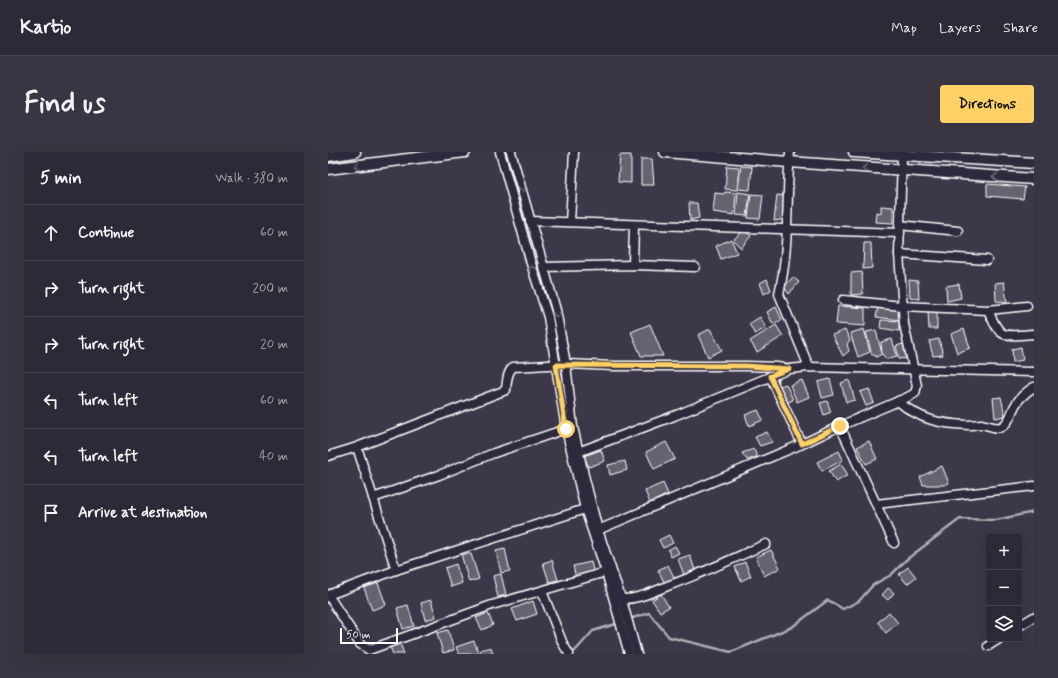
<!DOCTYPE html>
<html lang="en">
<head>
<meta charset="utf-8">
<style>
	:root { --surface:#2d2937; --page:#393542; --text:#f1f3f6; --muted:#a7a6ad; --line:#484552; --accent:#ffd166 }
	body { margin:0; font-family:Mynerve,sans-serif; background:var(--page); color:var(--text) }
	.controls { position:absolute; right:12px; bottom:12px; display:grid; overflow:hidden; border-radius:4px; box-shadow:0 4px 16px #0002 }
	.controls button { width:36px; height:36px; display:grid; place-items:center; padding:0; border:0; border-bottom:1px solid var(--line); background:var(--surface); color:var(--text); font:20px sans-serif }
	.scale { position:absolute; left:12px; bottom:10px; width:58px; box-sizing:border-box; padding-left:4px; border:2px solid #fff; border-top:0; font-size:11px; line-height:14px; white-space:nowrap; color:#fff; -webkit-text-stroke:3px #2f2a3d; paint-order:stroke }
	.stop { position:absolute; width:12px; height:12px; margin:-9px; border:3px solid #ffd166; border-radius:50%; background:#fff }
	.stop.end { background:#ffd166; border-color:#fff; box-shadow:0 1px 4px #0008 }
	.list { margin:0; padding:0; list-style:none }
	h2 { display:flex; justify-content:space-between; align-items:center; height:52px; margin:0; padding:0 16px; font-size:17px }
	h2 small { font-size:13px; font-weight:400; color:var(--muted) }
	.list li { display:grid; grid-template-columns:26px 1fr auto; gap:12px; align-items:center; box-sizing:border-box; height:56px; padding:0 16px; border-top:1px solid var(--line) }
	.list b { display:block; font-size:15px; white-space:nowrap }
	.list em { font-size:13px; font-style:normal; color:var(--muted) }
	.icon { flex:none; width:22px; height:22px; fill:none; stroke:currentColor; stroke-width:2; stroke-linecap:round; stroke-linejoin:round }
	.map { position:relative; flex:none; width:706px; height:502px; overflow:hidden; border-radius:4px }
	header { display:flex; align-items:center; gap:24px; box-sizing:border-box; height:56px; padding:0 20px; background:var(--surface); border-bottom:1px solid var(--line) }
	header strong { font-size:19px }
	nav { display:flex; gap:22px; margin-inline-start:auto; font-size:14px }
	.intro { display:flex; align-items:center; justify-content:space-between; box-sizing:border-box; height:96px; padding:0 24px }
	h1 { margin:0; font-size:28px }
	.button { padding:10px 18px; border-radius:4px; background:var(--accent); color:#111; font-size:14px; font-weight:700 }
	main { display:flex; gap:24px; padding:0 24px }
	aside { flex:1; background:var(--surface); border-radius:4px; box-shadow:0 4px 16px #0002 }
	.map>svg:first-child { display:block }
</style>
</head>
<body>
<header>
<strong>Kartio</strong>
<nav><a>Map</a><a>Layers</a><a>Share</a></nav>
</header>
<div class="intro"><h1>Find us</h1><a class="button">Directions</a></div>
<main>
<aside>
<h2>5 min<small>Walk · 380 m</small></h2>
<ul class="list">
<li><svg class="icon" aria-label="ahead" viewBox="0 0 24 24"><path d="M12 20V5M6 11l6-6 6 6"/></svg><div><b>Continue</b></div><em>60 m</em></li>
<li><svg class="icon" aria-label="right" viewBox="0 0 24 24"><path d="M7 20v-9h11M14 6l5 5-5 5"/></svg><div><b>Turn right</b></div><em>200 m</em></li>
<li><svg class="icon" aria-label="right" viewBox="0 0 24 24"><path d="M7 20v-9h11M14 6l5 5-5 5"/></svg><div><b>Turn right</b></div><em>20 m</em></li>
<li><svg class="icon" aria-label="left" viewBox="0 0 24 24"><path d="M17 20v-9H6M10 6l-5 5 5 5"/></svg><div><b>Turn left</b></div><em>60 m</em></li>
<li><svg class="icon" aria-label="left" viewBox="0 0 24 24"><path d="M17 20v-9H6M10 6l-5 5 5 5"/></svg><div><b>Turn left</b></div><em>40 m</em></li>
<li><svg class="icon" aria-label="arrive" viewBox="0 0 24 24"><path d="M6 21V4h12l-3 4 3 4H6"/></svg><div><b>Arrive at destination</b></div></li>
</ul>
</aside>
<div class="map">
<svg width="706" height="502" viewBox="0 0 706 502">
	<rect width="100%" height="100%" fill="#3c3749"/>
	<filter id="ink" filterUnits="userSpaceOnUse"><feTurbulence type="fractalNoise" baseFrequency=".025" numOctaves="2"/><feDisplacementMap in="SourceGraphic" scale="8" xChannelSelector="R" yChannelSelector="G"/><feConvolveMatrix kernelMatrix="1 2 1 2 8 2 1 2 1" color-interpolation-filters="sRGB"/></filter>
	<g filter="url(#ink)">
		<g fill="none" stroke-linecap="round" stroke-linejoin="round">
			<g stroke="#afadb4" stroke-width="2.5">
				<polyline points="301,467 321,461 341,485 403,500 464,475 500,448 515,457 531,449 545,433 563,423 579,407 632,367 668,368 706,360"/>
				<polyline points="243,502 247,499 265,479 291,471"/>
			</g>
		</g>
		<g fill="#666270" stroke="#fff">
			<polygon points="292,3 303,3 303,31 290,30"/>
			<polygon points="313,7 324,7 326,33 313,33"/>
			<polygon points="399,14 411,15 409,38 397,37"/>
			<polygon points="413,14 424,15 422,38 410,37"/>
			<polygon points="659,32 697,35 695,47 659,44"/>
			<polygon points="397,40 408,41 406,63 385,60 387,41 396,42"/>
			<polygon points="410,40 422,42 419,64 408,63"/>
			<polygon points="423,42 435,43 432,67 420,66"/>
			<polygon points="449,43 459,44 458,67 446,69"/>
			<polygon points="361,51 369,51 371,66 362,68"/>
			<polygon points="553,54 565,55 565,71 547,70 548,60 553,61"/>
			<polygon points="416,78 423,84 413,96 405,88"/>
			<polygon points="403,87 409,101 393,107 388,94"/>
			<polygon points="536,91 543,91 544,116 535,117"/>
			<polygon points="534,120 535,142 523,143 523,121"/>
			<polygon points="465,125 471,130 461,142 456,135"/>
			<polygon points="439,127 443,138 436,142 432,131"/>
			<polygon points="581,128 590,129 591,147 582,145"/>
			<polygon points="676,130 679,150 668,149 667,131"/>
			<polygon points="631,132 633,146 619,149 618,134"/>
			<polygon points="510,154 537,156 537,174 508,172"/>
			<polygon points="448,155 454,168 445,172 439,160"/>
			<polygon points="550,155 572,158 572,168 548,165"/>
			<polygon points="609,157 609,177 601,177 600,159"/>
			<polygon points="432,165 438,176 427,182 421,172"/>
			<polygon points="553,168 571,169 571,179 552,176"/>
			<polygon points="322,172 335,204 313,204 303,180"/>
			<polygon points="448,173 455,184 429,200 422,189"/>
			<polygon points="382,177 394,198 380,205 370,183"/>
			<polygon points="536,177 542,200 530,205 522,181"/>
			<polygon points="636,177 642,196 629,201 623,182"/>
			<polygon points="517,178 522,188 519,192 521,199 515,204 504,183"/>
			<polygon points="548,178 554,202 548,205 547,203 544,203 538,180"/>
			<polygon points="564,187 569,204 558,207 554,202 553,190"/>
			<polygon points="611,187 615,203 605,204 601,189"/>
			<polygon points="575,192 579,206 571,207 568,194"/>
			<polygon points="693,195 695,208 685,210 684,197"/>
			<polygon points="502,227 506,243 494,246 490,230"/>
			<polygon points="474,228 481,245 469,250 462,233"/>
			<polygon points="521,228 527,248 518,250 513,231"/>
			<polygon points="458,232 465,248 456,252 449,235"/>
			<polygon points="541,237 546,251 538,254 532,240"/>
			<polygon points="673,245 677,264 667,266 665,246"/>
			<polygon points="499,249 503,260 496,263 492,251"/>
			<polygon points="430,258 435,268 421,274 417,263"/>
			<polygon points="439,280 444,290 432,294 427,285"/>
			<polygon points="541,289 549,307 538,312 529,295"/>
			<polygon points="338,290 347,307 326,317 318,300"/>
			<polygon points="426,297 429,305 419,308 414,301"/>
			<polygon points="273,298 277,309 261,315 256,304"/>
			<polygon points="511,299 515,308 494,319 489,310"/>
			<polygon points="297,309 299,318 282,323 280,313"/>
			<polygon points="513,312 520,323 508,330 501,319"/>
			<polygon points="614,314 621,331 616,333 595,333 592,325"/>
			<polygon points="335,331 340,342 322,351 317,339"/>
			<polygon points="341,383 345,391 335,396 331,388"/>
			<polygon points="347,394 351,401 343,405 340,398"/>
			<polygon points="177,397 182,419 173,421 168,399"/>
			<polygon points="443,398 452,416 436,424 428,405"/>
			<polygon points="133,402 143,402 151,427 141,430"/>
			<polygon points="362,403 367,418 356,423 350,407"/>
			<polygon points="224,408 230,428 221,430 215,411"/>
			<polygon points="263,410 266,422 248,426 245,414"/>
			<polygon points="417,410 423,424 413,429 407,415"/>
			<polygon points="128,412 134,431 123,435 117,416"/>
			<polygon points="340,413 348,429 338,434 330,418"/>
			<polygon points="580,415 588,425 579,432 571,422"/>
			<polygon points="173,422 178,443 170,445 165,424"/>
			<polygon points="50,431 58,453 44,458 36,436"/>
			<polygon points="560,436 566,441 560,448 554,443"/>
			<polygon points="333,442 341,455 332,460 324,448"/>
			<polygon points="103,448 108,465 97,468 93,451"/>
			<polygon points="205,449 209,462 189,469 184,457"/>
			<polygon points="80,453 86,474 75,477 69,456"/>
			<polygon points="561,460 570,471 558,481 550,470"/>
			<polygon points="160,461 165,473 154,478 148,466"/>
			<polygon points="120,478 126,498 115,501 109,481"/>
			<polygon points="146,489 151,502 131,502 128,495"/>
			<polygon points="72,491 76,502 65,502 62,495"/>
			<polygon points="163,495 165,502 153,502 152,498"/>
		</g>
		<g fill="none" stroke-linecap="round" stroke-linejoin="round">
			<g stroke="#fff" stroke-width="11">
				<g id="minor">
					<polyline points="172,0 204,115 220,165 238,277 257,357 278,420 301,502"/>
					<polyline points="183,0 228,158 238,212 245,275 256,323 270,378 295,452 309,502"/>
					<path d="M462,0C458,47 462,95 451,142L481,215"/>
					<polyline points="202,69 572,81"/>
					<polyline points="242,70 246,0"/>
					<polyline points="571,73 630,79"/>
					<polyline points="571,102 659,108"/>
					<polyline points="305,113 306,73"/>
					<polyline points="215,115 305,113 367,115"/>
					<polyline points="515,148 574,154 660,158 699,154"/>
					<path d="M660,158C673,188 674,184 706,182"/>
					<polyline points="442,224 474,292"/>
					<path d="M570,249C592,268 612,272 641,273C645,273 649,272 653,272C661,273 670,279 676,273C681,269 682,265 684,260C688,249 696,241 706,235"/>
					<polyline points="512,274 566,391"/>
					<polyline points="29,295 68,418 257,357"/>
					<polyline points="250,300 346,264 461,217 481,215 706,220"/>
					<path d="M0,304L29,295L178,238C179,229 179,221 185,215L238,212L285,214H419L449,215L461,217"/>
					<polyline points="45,346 111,323 166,301 238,277"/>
					<polyline points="548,352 706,334"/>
					<polyline points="270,378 474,292 512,274 580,245 587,241 589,234 576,172 571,102 574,3"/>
					<polyline points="68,418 0,443 32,492 41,498 164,453 278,420"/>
					<polyline points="214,439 235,492 241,502"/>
					<path d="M293,447C310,448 326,439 342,433C375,421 406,406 438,392"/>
					<polyline points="691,474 706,465"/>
					<polyline points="660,494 671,487"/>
				</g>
			</g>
			<g stroke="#fff" stroke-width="13">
				<g id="major">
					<polyline points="337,0 461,10 706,27"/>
					<polyline points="526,0 706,11"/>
					<polyline points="0,4 27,0"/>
					<polyline points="0,17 137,0"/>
				</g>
			</g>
			<use href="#minor" stroke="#2f2a3d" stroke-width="8"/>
			<use href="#major" stroke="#2f2a3d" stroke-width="10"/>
		</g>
		<defs><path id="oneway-chevron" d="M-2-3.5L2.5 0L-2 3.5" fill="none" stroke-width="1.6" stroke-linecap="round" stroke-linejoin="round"/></defs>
		<g stroke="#6d6a77">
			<use href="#oneway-chevron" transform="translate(29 14) rotate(173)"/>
			<use href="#oneway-chevron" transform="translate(537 16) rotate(-176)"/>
			<use href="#oneway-chevron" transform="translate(667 25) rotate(-176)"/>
			<use href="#oneway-chevron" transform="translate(194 37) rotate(74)"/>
			<use href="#oneway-chevron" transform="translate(204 116) rotate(-107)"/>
			<use href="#oneway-chevron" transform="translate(229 163) rotate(79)"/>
		</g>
	</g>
	<g fill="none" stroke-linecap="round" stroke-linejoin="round" filter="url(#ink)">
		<polyline stroke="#ffd166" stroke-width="5" points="238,277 228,213 419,214 461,217 442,224 474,292 512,274"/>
	</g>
</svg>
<div class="controls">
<button>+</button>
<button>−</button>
<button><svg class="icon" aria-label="layers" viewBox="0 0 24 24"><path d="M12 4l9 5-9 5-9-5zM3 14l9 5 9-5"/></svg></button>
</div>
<div class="scale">50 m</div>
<div class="stop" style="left:238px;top:277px"></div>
<div class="stop end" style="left:512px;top:274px"></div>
</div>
</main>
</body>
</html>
